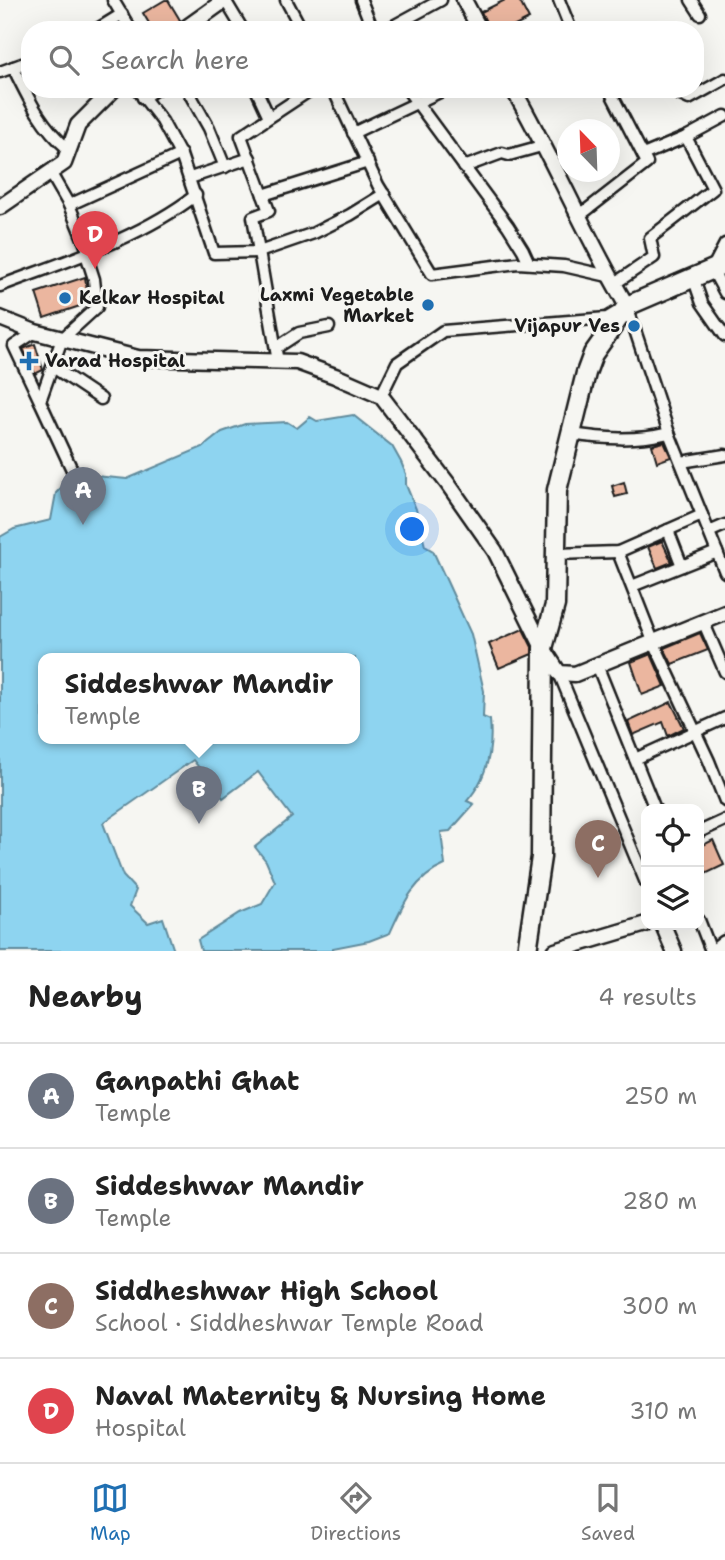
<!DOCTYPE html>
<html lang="en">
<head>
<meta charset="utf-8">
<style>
	:root { --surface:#fff; --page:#f6f6f6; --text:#222; --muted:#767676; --line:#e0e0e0; --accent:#1f6fb2 }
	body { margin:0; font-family:"Shantell Sans",sans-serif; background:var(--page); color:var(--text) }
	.controls { position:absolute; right:21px; bottom:21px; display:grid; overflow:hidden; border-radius:14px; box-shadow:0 7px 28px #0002 }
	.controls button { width:63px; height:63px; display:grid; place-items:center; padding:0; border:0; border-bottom:2px solid var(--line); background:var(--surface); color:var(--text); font:35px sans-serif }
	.compass { position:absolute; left:557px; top:119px; width:63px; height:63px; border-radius:50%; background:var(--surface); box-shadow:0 7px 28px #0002; rotate:337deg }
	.you { position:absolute; left:413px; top:530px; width:24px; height:24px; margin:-18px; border:5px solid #fff; border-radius:50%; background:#1a73e8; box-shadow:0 0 0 10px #1a73e833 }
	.badge { display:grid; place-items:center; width:46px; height:46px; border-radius:50%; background:var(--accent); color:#fff; font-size:23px; font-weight:700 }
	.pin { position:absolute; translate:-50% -58px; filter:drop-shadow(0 2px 4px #0008) }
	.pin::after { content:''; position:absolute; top:37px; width:24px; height:21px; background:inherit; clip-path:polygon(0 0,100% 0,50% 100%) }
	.popup { position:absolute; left:38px; top:653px; width:322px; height:91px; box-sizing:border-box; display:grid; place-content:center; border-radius:14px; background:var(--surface); filter:drop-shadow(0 2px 5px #0005); font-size:23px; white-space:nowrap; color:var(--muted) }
	.popup b { font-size:26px; color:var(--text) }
	.popup::after { content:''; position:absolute; left:50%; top:100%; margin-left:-14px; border:14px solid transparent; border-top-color:var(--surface) }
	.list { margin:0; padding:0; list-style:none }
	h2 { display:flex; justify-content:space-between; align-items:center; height:91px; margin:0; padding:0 28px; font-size:30px }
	h2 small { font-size:23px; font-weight:400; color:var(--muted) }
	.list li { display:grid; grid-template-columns:46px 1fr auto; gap:21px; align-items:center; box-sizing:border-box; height:105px; padding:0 28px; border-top:2px solid var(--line) }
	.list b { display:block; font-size:26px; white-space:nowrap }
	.list p { margin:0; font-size:23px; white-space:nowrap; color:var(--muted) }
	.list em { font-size:23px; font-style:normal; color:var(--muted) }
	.icon { flex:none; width:38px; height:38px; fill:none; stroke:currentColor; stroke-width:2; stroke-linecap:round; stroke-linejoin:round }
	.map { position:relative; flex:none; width:725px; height:951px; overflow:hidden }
	.search { position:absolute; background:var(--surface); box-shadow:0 7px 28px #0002; left:21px; right:21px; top:21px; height:77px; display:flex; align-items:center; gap:18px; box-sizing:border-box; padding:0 24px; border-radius:28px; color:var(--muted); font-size:26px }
	.sheet { height:511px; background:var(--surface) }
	nav { display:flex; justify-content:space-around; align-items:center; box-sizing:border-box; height:98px; border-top:2px solid var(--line); background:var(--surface); font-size:19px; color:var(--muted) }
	nav a { display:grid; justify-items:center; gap:4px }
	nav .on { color:var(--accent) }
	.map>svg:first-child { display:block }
</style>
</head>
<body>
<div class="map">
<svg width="725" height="951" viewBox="0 0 725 951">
	<rect width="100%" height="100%" fill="#f6f6f2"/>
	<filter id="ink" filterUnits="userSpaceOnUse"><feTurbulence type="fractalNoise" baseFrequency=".0143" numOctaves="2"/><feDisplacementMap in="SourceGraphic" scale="14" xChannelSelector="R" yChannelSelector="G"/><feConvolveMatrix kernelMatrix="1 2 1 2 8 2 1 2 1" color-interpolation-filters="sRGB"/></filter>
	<g filter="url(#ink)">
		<path fill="#8ed4f0" stroke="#608a9b" stroke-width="2" fill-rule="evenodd" d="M353,415L392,446L401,462L406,474V485L416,509L425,546L433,551L471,634L484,691L483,717L490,720C493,750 487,778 467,801L474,804L450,831L441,832L445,865C414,878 403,904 390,933L369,941L333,948V951H201L198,940L240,913L262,904L275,882L266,861L255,847L292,817L258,772L223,798L193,760L103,823L123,876L136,890L130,906L148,923L163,918L174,951H0V537L14,529L51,520L56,493L74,474L127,479L203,447L222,432L245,424L287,422L297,428L310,417L317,421ZM43,658H355V738H43Z"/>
		<g fill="#ebb69f" stroke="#1c1c1c" stroke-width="2">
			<polygon points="165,0 168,0 180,20 174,30 153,30 143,13"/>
			<polygon points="505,0 519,0 529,19 507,30 490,30 481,12"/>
			<polygon points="85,277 89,303 44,318 36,293"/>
			<polygon points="35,344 43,370 35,374 23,349"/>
			<polygon points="664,442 671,457 657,462 652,445"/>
			<polygon points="624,482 627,494 615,497 612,486"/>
			<polygon points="662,541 672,562 657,568 648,547"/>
			<polygon points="523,629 532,647 532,654 499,668 489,644"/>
			<polygon points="700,633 708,650 672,664 664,648"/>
			<polygon points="651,654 665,686 642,695 631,662"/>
			<polygon points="671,702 684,728 668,736 663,722 633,735 628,722"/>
			<polygon points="713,840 724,865 699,877 699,847"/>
		</g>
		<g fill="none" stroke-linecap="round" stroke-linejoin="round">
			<g stroke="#1c1c1c" stroke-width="15">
				<g id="street">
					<polyline points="113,0 131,30"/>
					<polyline points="225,0 243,30"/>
					<polyline points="286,0 302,30"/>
					<polyline points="361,0 373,30"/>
					<polyline points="559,0 571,30"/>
					<polyline points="691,0 700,14"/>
					<polyline points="96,30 122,14"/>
					<polyline points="386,30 441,0"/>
					<path d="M13,67C29,100 41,126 69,150"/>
					<polyline points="0,72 30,61"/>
					<polyline points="137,89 162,121 182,158 214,253 259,252 314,233 350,215 384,194"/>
					<polyline points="187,89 209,128 225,167"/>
					<polyline points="256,89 269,117"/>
					<polyline points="333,89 378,185 432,274 518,263 564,266 608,276"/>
					<polyline points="407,89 508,226 523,250 529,263"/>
					<polyline points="668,89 689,99 725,79"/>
					<polyline points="143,98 156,89"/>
					<polyline points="353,133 446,89"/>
					<polyline points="643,155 686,137"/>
					<polyline points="464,167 502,153 509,155 545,145"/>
					<polyline points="50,172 69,205 89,253"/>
					<polyline points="190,178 250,158"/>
					<polyline points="263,195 368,162"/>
					<polyline points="69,205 181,154"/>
					<polyline points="579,216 647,163 612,95"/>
					<polyline points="725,244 712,269 725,293"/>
					<polyline points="693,277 702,303 725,336"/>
					<polyline points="614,284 654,257 650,238 713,189 686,137 725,116"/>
					<path d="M0,286C66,261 139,239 196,195"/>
					<polyline points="35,332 14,346 40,401"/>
					<polyline points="276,348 299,333 329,327"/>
					<polyline points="278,362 253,217 269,211 241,136 312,89"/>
					<polyline points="53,367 101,399"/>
					<polyline points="381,396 397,363 443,331 607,318 627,306 669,433 725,572"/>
					<path d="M571,434C605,439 636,441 669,433"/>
					<polyline points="681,462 725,455"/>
					<polyline points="74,474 40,401 62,339 97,307 94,279 86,254"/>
					<polyline points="668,530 682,566"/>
					<polyline points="709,532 725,525"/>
					<polyline points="618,552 653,641 709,761 725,801"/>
					<polyline points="556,554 618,552 702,515"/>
					<polyline points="632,586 717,552"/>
					<polyline points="703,621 725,672"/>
					<polyline points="597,665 655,809"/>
					<polyline points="559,673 646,883"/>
					<polyline points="635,759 725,718"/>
					<polyline points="699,832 725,820"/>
					<polyline points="699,920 711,951"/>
				</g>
			</g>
			<g stroke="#1c1c1c" stroke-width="19">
				<g id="secondary">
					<polyline points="464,0 480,30"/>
					<polyline points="183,30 225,0"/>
					<path d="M513,89C554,160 585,236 627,306"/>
					<polyline points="0,207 64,163 78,125 114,89"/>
					<polyline points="0,318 35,332 138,358 297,362 335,376 381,396 448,484 495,551 543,648 559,673 575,674 725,613"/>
					<polyline points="663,925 674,951"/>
					<polyline points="555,951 646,924"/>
					<polyline points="715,951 725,943"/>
				</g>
			</g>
			<g stroke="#1c1c1c" stroke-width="23">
				<polyline id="highway" points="527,951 541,857 543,648 555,605 557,490 586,373 593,354 627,306 725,264"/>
			</g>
			<use href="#street" stroke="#f6f6f2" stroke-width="10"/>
			<use href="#secondary" stroke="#f6f6f2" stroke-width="14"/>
			<use href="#highway" stroke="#f6f6f2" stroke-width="18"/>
		</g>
	</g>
	<g fill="#1f6fb2" stroke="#f6f6f2" stroke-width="2.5">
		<circle cx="65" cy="298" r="7"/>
		<circle cx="428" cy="305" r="7"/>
		<circle cx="634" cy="326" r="7"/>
		<path d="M25.5 350.5h7v7h7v7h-7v7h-7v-7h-7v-7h7z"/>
	</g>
	<g text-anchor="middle" stroke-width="6" stroke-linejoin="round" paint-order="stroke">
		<g font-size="18" font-weight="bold" fill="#1c1c1c" stroke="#f6f6f2" text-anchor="end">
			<text x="414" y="301">Laxmi Vegetable<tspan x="414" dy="21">Market</tspan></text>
			<text x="79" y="304" text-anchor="start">Kelkar Hospital</text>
			<text x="620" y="332">Vijapur Ves</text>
			<text x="45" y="367" text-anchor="start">Varad Hospital</text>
		</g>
	</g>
</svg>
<div class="controls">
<button><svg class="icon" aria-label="locate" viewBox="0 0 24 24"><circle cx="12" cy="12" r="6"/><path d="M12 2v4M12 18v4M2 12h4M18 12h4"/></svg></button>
<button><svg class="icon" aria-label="layers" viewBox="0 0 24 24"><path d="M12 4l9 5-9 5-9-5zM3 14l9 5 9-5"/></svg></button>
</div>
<svg class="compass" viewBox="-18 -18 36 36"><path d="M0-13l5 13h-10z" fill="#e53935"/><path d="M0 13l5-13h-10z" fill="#767676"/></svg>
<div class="you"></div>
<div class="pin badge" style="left:83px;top:525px;background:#6b7280">A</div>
<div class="pin badge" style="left:199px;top:824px;background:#6b7280">B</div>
<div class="popup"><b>Siddeshwar Mandir</b>Temple</div>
<div class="pin badge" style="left:598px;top:878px;background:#8d6e63">C</div>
<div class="pin badge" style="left:95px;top:269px;background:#e0444e">D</div>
<div class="search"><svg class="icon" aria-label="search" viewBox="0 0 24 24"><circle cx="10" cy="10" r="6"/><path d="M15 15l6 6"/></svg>Search here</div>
</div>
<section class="sheet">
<h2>Nearby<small>4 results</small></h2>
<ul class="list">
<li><span class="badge" style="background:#6b7280">A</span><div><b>Ganpathi Ghat</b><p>Temple</p></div><em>250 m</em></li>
<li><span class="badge" style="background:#6b7280">B</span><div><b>Siddeshwar Mandir</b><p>Temple</p></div><em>280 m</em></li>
<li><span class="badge" style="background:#8d6e63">C</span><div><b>Siddheshwar High School</b><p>School · Siddheshwar Temple Road</p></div><em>300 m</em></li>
<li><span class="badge" style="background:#e0444e">D</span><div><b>Naval Maternity &amp; Nursing Home</b><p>Hospital</p></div><em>310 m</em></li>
</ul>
</section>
<nav>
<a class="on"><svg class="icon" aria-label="map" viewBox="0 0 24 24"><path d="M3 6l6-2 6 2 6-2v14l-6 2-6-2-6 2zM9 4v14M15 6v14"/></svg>Map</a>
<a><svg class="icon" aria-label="directions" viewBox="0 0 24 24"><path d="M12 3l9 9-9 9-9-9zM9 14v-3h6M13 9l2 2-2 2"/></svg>Directions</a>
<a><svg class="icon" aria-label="saved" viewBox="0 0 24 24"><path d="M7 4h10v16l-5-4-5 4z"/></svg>Saved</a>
</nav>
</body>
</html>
